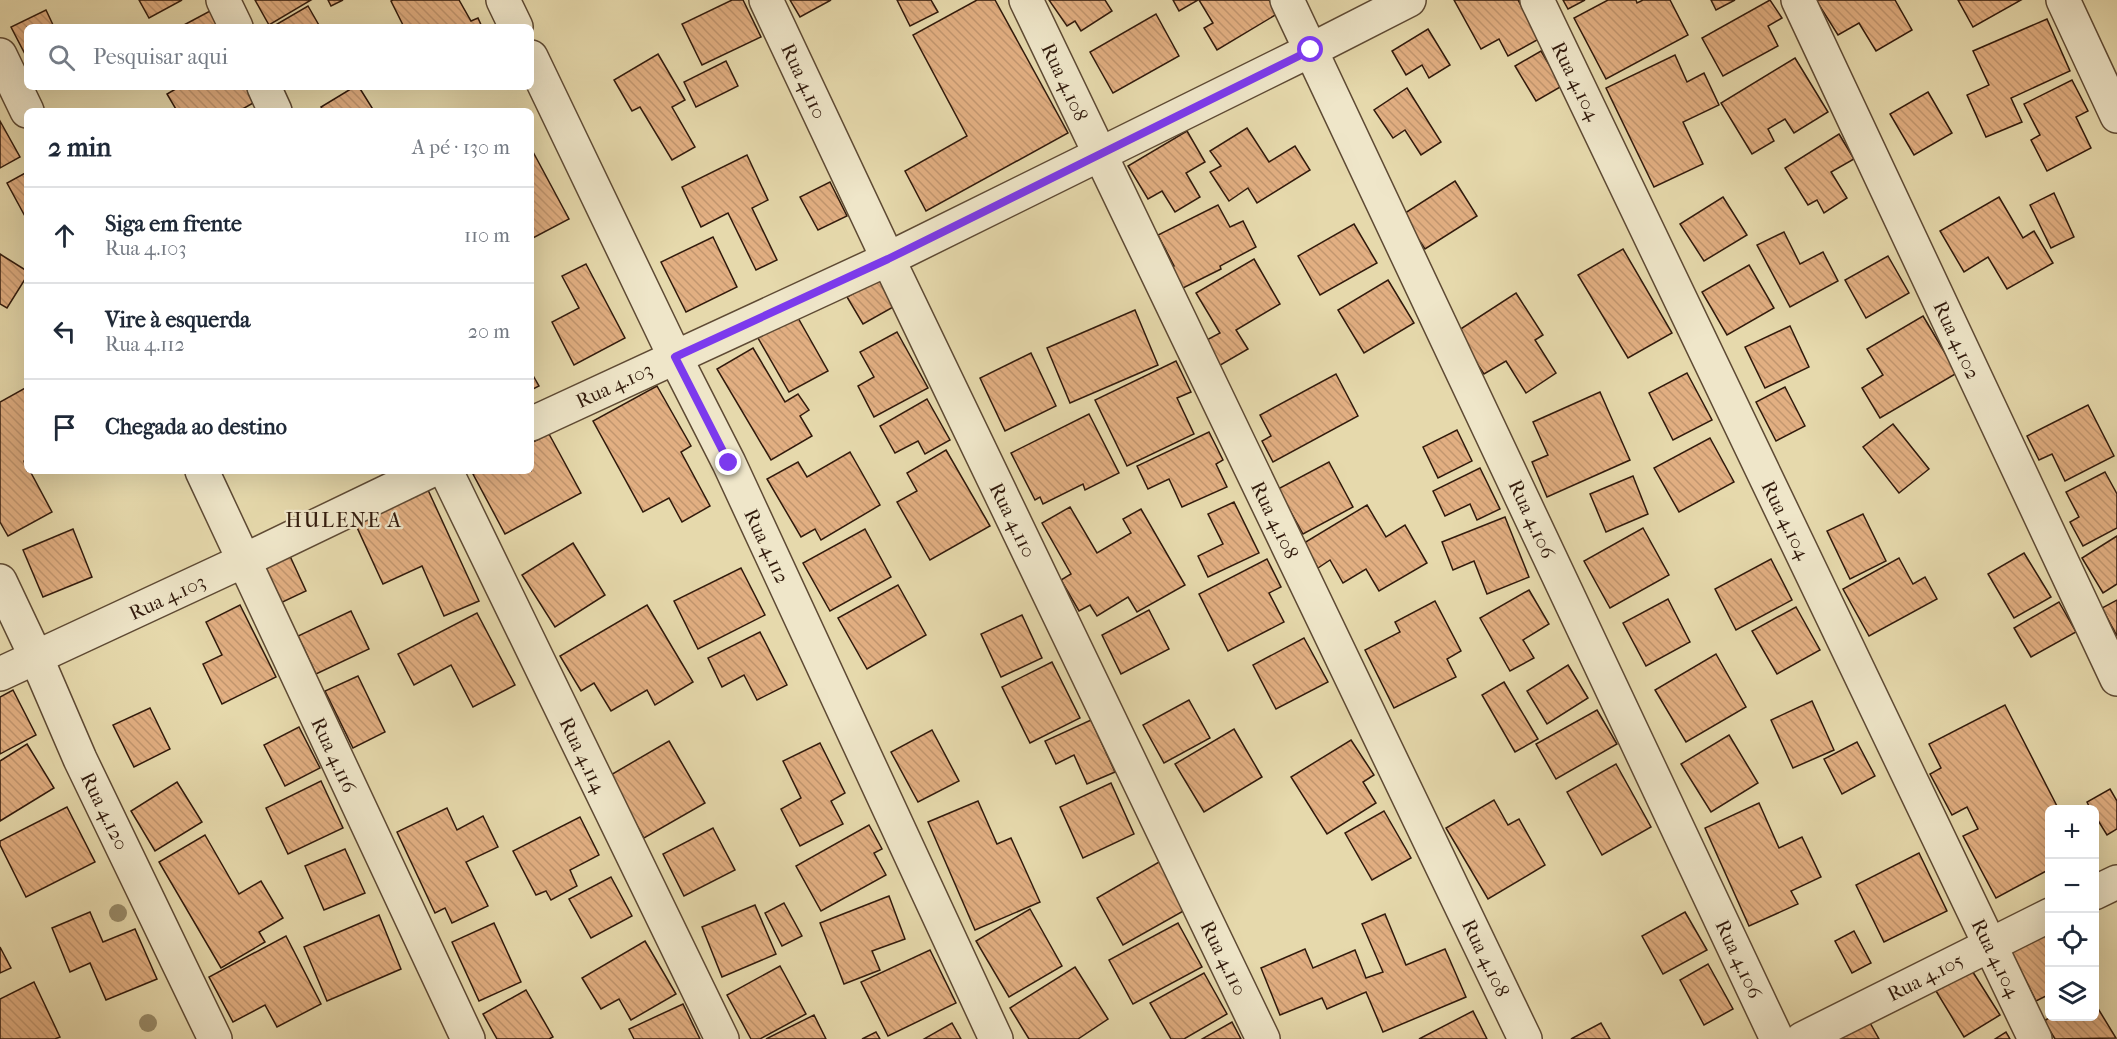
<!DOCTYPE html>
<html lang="pt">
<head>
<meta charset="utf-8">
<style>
	:root { --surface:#fff; --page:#f2f2f3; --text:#1f2937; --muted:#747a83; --line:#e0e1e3 }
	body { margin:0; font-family:"IM FELL French Canon",serif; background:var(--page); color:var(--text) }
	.controls { position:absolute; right:18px; bottom:18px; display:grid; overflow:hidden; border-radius:9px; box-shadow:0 6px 24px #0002 }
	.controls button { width:54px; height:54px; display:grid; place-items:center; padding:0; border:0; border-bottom:2px solid var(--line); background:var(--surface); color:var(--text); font:30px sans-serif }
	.stop { position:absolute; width:18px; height:18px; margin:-14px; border:4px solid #7c3aed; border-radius:50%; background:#fff }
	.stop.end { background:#7c3aed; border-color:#fff; box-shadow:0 2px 6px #0008 }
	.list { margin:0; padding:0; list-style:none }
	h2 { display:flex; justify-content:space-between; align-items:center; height:78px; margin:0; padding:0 24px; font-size:26px }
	h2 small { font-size:20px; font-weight:400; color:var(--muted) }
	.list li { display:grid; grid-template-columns:39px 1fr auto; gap:18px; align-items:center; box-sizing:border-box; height:96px; padding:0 24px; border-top:2px solid var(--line) }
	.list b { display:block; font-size:22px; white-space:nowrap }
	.list p { margin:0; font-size:20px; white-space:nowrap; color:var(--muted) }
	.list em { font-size:20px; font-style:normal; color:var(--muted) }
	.icon { flex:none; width:33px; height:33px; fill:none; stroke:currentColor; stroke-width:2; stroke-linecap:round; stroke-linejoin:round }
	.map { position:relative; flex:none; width:2117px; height:1039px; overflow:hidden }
	.search { position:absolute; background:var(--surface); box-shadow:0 6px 24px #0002; left:24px; top:24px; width:510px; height:66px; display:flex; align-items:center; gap:15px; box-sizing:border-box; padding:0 21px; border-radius:9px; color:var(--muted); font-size:22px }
	.panel { position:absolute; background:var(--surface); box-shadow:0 6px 24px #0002; left:24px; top:108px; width:510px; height:366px; border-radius:9px }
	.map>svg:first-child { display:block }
</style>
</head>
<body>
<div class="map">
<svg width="2117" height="1039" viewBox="0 0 2117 1039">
	<defs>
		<pattern id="building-back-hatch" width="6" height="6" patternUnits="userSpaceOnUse" patternTransform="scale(1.5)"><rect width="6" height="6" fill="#e2af82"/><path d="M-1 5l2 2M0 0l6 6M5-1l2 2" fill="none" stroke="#c2966f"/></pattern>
	</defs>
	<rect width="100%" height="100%" fill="#e6d9ac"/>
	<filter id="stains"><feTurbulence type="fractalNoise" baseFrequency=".00333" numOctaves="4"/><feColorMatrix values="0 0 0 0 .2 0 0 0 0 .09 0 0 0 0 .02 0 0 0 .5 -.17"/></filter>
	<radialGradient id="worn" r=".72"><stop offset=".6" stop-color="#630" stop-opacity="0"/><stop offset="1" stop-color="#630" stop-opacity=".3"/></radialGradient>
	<g fill="url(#building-back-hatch)" stroke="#311a0c" stroke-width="1.5">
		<polygon points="139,0 182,0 149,18"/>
		<polygon points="255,0 311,0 269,25"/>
		<polygon points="328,0 343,0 331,6"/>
		<polygon points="393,0 459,0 471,21 478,18 482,27 404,27 391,1"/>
		<polygon points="732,0 743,0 761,37 702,65 682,24"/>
		<polygon points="790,0 831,0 800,17"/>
		<polygon points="897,0 931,0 938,12 910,26"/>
		<polygon points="977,0 995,0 1068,133 926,211 905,171 967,136 913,35"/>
		<polygon points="1049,0 1105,0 1112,11 1081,31 1075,21 1067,26"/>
		<polygon points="1173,0 1198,0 1179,11"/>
		<polygon points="1199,0 1269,0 1277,14 1217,50 1204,28 1213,23"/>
		<polygon points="1454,0 1518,0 1539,39 1508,56 1499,39 1481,49"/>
		<polygon points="1563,0 1585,0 1568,9"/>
		<polygon points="1608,0 1636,0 1637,3 1643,0 1670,0 1688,35 1606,79 1574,18"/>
		<polygon points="1711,0 1735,0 1716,10"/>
		<polygon points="1770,0 1782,18 1768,26 1778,46 1723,76 1702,38"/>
		<polygon points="1816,0 1895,0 1912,30 1876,51 1859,23 1838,35"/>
		<polygon points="1958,0 2021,0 1973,27"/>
		<polygon points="308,6 320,27 272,27"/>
		<polygon points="46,10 54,27 27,27 27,58 11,27"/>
		<polygon points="210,11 218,27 182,27 182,26"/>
		<polygon points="1156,14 1179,56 1113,93 1090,52"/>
		<polygon points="2047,19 2070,71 2011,98 2022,122 1986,137 1967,95 1989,85 1973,51"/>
		<polygon points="1428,29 1450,65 1429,78 1422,65 1406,75 1392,51"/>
		<polygon points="1541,51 1562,86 1536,101 1515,66"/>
		<polygon points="658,54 685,100 672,107 695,147 672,160 640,107 632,111 614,80"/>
		<polygon points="1675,55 1687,82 1704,73 1719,105 1683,122 1703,164 1654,187 1606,88"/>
		<polygon points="1795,58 1828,112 1794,133 1785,119 1768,129 1774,141 1752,154 1721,103"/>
		<polygon points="726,61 738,86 696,107 684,82"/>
		<polygon points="2072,80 2088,111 2076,117 2091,148 2047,171 2031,140 2040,135 2024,104"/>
		<polygon points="179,87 246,87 255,102 239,111 177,111 167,94"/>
		<polygon points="354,87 359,87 374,111 324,111 321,107"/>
		<polygon points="1407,88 1441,142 1421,155 1405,130 1393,138 1374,110"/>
		<polygon points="1928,92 1952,133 1914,155 1890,114"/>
		<polygon points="0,121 20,157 0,168"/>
		<polygon points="1247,128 1269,162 1295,146 1310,170 1257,203 1248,188 1229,201 1210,172 1221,166 1210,151"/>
		<polygon points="1187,131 1205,162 1186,173 1200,197 1175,212 1162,191 1148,199 1128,166"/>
		<polygon points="1839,134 1854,159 1831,172 1847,198 1824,213 1817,200 1808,205 1785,168"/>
		<polygon points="532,150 569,219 531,239 531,151"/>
		<polygon points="747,155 768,200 752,208 777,260 756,270 728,213 701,227 682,187"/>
		<polygon points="27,172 27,220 7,183"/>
		<polygon points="1455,181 1477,216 1425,249 1402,215"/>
		<polygon points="830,182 847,216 818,230 800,197"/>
		<polygon points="2054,193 2074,237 2051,248 2030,205"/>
		<polygon points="1723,197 1747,235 1704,261 1680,224"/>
		<polygon points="1999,197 2023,238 2034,231 2053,263 2007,289 1988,257 1964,272 1940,231"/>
		<polygon points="1218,205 1230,227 1243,221 1256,247 1220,266 1221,269 1179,290 1168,269 1174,266 1158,235"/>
		<polygon points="1354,224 1377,263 1320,295 1298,256"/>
		<polygon points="1784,232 1800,264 1823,252 1838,281 1790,307 1757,245"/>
		<polygon points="713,237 737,287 686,312 661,262"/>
		<polygon points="1623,249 1672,333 1628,358 1578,275"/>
		<polygon points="0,254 27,271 27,276 7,308 0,304"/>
		<polygon points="1888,256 1909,293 1866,318 1845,280"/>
		<polygon points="1254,259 1280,304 1236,330 1248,349 1217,367 1203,342 1220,333 1196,293"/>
		<polygon points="586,264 625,338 574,365 552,322 579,308 562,276"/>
		<polygon points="1749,265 1774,308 1727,335 1702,292"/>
		<polygon points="879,279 895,306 863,324 847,297"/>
		<polygon points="1388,280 1414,323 1364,353 1338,310"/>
		<polygon points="1516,293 1543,335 1535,340 1556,373 1526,393 1506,361 1484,374 1456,332"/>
		<polygon points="793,309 828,371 789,392 754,331"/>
		<polygon points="1135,310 1158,365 1070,403 1047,348"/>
		<polygon points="1923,316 1957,373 1880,418 1862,388 1883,375 1867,349"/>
		<polygon points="1790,326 1809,367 1765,388 1745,347"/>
		<polygon points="897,332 928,388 874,417 858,386 874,377 860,352"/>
		<polygon points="753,348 785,402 798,394 809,410 800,416 812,436 771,460 717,369"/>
		<polygon points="1031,353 1056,406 1005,431 980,378"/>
		<polygon points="1176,361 1191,392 1177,398 1194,434 1127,466 1095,400"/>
		<polygon points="531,372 539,386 531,390"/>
		<polygon points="1687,373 1712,420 1673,440 1649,393"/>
		<polygon points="1336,374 1358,416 1273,462 1262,441 1271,436 1260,415"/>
		<polygon points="657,386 691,446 681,452 710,506 682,522 669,498 643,512 593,421"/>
		<polygon points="27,387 27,459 24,461 27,471 30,471 52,512 8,536 0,522 0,402"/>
		<polygon points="1785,387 1805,426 1776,441 1756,402"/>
		<polygon points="1600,392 1630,460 1547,497 1532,462 1548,455 1533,422"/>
		<polygon points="927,399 950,440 925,454 918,441 895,453 880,426"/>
		<polygon points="2088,405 2114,456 2065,481 2052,454 2039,460 2027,436"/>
		<polygon points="1089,414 1119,473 1085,490 1083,484 1043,504 1040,497 1035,500 1011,453"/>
		<polygon points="1893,424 1929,469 1899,493 1863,447"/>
		<polygon points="1457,430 1472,461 1438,478 1423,447"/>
		<polygon points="1209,432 1223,460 1216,464 1227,487 1182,507 1169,479 1148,489 1137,466"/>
		<polygon points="549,434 581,493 505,534 473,474 479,471 531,471 531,443"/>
		<polygon points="1710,438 1734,482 1679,512 1654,468"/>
		<polygon points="946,450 990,526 930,560 897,502 917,491 907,473"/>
		<polygon points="850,452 880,505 821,540 815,529 801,537 767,479 798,462 807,477"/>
		<polygon points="1329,462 1353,507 1303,534 1278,489"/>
		<polygon points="1480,468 1500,509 1477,520 1470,504 1445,516 1433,491"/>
		<polygon points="2105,472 2117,494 2117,528 2083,546 2070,522 2079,517 2066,492"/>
		<polygon points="1633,476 1648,514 1606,532 1590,494"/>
		<polygon points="428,490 479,601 444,616 422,566 383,584 355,523"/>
		<polygon points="1234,502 1259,553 1208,577 1198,556 1223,544 1208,514"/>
		<polygon points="1367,505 1386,537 1405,525 1427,563 1379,591 1366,569 1343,583 1330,560 1318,568 1304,543"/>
		<polygon points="1070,507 1097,553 1131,533 1123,519 1141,509 1185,585 1137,612 1128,597 1097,616 1090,605 1079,611 1061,580 1071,574 1042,523"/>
		<polygon points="1863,514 1886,561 1850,579 1827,531"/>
		<polygon points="1505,517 1529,577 1487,594 1474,561 1453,570 1442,542"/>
		<polygon points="1643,528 1669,575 1610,608 1584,561"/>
		<polygon points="73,529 92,577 43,597 23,550"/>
		<polygon points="865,529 891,577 830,611 803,563"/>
		<polygon points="2117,536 2117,584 2103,593 2082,558"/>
		<polygon points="573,543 605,595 555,627 522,575"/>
		<polygon points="2024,553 2051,597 2014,618 1988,574"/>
		<polygon points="289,554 306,591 272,607 255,570"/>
		<polygon points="1899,558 1913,584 1925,577 1937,599 1869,636 1843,589"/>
		<polygon points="1267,559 1281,587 1269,593 1284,622 1228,651 1199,594"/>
		<polygon points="1771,559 1792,600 1736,630 1715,589"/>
		<polygon points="741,568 765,615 698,649 674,601"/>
		<polygon points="898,585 926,635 867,669 838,618"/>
		<polygon points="1529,590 1549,624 1523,640 1534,658 1510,671 1480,618"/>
		<polygon points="1668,599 1690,642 1646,666 1623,623"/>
		<polygon points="2117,600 2117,636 2102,608"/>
		<polygon points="1435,601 1461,651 1447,659 1456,677 1394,708 1365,650 1400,632 1395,622"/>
		<polygon points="2059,602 2076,632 2031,657 2014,628"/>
		<polygon points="240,605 276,677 222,704 203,664 222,655 206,622"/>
		<polygon points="647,605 693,682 655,705 647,690 611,711 594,683 581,691 560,656"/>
		<polygon points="1796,607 1820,650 1777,674 1752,631"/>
		<polygon points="1149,610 1169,649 1121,674 1102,635"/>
		<polygon points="351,611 369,649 316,674 298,636"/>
		<polygon points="477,613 515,685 473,707 451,665 414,685 398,654"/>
		<polygon points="1022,615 1042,658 1001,677 981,634"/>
		<polygon points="760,632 787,685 757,700 744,675 722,687 708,658"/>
		<polygon points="1304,638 1328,682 1276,709 1253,665"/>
		<polygon points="1716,654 1746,707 1686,742 1655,690"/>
		<polygon points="1052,662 1080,718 1030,743 1002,687"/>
		<polygon points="1568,665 1588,698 1547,724 1527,691"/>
		<polygon points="358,676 385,732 353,748 325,691"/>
		<polygon points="1504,682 1538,739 1515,752 1482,695"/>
		<polygon points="13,690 36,735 0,754 0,697"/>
		<polygon points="1189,700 1210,738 1164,763 1143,725"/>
		<polygon points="1812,701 1834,750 1793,768 1771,720"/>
		<polygon points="2005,705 2059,810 2050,810 2050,869 1996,898 1963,836 1978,829 1967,807 1952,815 1930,774 1941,768 1929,744"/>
		<polygon points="150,708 170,749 134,767 113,725"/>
		<polygon points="1597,710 1617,744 1556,779 1536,744"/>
		<polygon points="1091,720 1115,772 1087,784 1074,755 1056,764 1045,741"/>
		<polygon points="299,727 320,768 285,786 264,745"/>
		<polygon points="1234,729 1262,777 1204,812 1175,764"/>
		<polygon points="932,730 959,781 918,802 891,752"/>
		<polygon points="1729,735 1758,783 1711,812 1681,764"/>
		<polygon points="1351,740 1374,775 1363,782 1376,803 1327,834 1291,777"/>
		<polygon points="669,741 705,803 644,838 609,776"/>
		<polygon points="1857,742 1875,776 1842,794 1824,759"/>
		<polygon points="820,743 845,793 831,801 843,824 800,846 781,809 801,798 783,761"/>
		<polygon points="27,744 54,788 0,821 0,761"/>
		<polygon points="1616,764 1651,827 1602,855 1567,792"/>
		<polygon points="321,781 343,828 288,854 266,808"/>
		<polygon points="177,782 202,822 155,851 131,811"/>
		<polygon points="1111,783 1134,834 1083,858 1060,807"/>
		<polygon points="2110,789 2117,801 2117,829 2107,835 2094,814 2094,810 2091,810 2087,802"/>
		<polygon points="1494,800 1508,825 1519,819 1545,865 1488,899 1446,828"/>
		<polygon points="978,801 997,844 1011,838 1040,902 975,930 928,822"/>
		<polygon points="1759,803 1779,848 1802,837 1821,877 1791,891 1798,904 1749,926 1705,828"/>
		<polygon points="67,807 95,862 26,897 0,845 0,841"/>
		<polygon points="447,808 457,830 483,816 498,847 466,862 488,906 452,923 445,908 435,913 397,832"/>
		<polygon points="1384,811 1411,858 1372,880 1345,833"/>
		<polygon points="580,817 599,855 570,870 577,886 551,900 546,891 536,895 513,851"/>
		<polygon points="869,825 882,849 874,853 886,875 821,911 796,866"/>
		<polygon points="713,828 735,870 684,896 663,854"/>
		<polygon points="205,835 239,894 261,881 283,918 259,932 265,942 221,968 159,862"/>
		<polygon points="345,849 365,893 324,910 305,866"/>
		<polygon points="1919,853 1947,911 1884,942 1856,885"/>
		<polygon points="1159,862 1187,909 1123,945 1097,898"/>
		<polygon points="611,877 632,916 591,938 569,899"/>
		<polygon points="889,896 905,939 872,951 880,970 844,984 820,923"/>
		<polygon points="784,903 802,936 782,946 765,913"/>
		<polygon points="755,905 776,954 722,977 702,927"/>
		<polygon points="1030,909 1062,966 1009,997 976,941"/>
		<polygon points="90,912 103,942 135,929 157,979 106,1000 90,963 70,972 52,928"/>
		<polygon points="1685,912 1707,950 1663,974 1642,936"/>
		<polygon points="1385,914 1406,965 1445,949 1466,997 1383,1032 1366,992 1327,1009 1322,998 1280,1015 1261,968 1305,949 1313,968 1355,950 1366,978 1383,972 1362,924"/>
		<polygon points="379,915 401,969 327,1001 304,947"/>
		<polygon points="494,923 521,982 479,1001 452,942"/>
		<polygon points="1178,923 1202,967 1133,1004 1109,960"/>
		<polygon points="2050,929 2050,994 2036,1001 2010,949"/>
		<polygon points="1854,931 1871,963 1852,973 1835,941"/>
		<polygon points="286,936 321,1004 277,1027 265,1005 233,1022 209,977"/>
		<polygon points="645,941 676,994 631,1020 619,999 601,1009 582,978"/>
		<polygon points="0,947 11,968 0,973"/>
		<polygon points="930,950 956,1003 888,1036 861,982"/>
		<polygon points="1708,964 1733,1009 1704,1025 1680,980"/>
		<polygon points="780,966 806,1014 760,1039 751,1039 727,995"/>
		<polygon points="1075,967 1108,1019 1078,1039 1029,1039 1010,1008"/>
		<polygon points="1971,969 2000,1015 1964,1037 1936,991"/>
		<polygon points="1204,973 1227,1014 1184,1039 1171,1039 1150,1003"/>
		<polygon points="34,982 60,1037 55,1039 0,1039 0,999"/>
		<polygon points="526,990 553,1037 549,1039 497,1039 483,1014"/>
		<polygon points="2094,1002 2116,1038 2055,1039 2044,1021 2052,1016 2094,1016"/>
		<polygon points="683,1004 700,1039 634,1039 629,1029"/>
		<polygon points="1473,1011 1487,1039 1419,1039"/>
		<polygon points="814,1015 826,1039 766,1039"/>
		<polygon points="1869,1021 1879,1039 1837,1039"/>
		<polygon points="1232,1022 1241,1039 1202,1039"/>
		<polygon points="952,1023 961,1039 924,1039"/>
		<polygon points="1601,1023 1610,1039 1571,1039"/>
		<polygon points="876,1032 880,1039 862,1039"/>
		<polygon points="2006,1032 2010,1039 1995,1039"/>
	</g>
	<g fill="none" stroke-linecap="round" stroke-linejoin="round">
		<g stroke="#5e4a34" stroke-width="36">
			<g id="minor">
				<polyline points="223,0 236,27"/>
				<polyline points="503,0 516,27"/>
				<polyline points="766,0 888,259 1263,1039"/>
				<polyline points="1026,0 1525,1039"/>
				<polyline points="1287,0 1777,1039"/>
				<polyline points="1537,0 2035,1039"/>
				<polyline points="1798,0 2117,679"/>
				<polyline points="2063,0 2117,116"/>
				<polyline points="0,55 27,111"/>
				<polyline points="531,57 675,357 729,463 996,1039"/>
				<polyline points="264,87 275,111"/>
				<polyline points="531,424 888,259 1311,50 1409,0"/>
				<polyline points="202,471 468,1039"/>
				<polyline points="446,471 722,1039"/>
				<polyline points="0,581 36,657 80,759 215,1039"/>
				<polyline points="0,674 243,561 430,471"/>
				<polyline points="2094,893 2117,882"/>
				<polyline points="1802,1039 2050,915"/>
			</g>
		</g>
		<use href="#minor" stroke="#efe6c9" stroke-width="33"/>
	</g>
	<g fill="#988b69">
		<circle cx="118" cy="913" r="9"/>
		<circle cx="148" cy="1023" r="9"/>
	</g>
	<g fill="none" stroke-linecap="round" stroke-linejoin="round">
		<polyline stroke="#7c3aed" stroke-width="8" points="729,463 675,357 888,259 1311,50"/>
	</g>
	<g text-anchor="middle" stroke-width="4.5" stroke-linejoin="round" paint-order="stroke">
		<g font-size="20" fill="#311a0c" stroke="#efe6c9">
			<text transform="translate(804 81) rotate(65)" y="7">Rua 4.110</text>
			<text transform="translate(1576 81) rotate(64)" y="7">Rua 4.104</text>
			<text transform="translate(1065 82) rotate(65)" y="7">Rua 4.108</text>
			<text transform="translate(1957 340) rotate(65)" y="7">Rua 4.102</text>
			<text transform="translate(614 385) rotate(-25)" y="7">Rua 4.103</text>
			<text transform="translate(1532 519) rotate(65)" y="7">Rua 4.106</text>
			<text transform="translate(1013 520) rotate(64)" y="7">Rua 4.110</text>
			<text transform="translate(1275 520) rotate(64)" y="7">Rua 4.108</text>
			<text transform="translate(1786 520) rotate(64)" y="7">Rua 4.104</text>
			<text transform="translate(767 546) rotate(65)" y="7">Rua 4.112</text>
			<text transform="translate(167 597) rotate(-25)" y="7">Rua 4.103</text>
			<text transform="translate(334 755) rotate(65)" y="7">Rua 4.116</text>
			<text transform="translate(583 755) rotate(64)" y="7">Rua 4.114</text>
			<text transform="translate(105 811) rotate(64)" y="7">Rua 4.120</text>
			<text transform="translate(1224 958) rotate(64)" y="7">Rua 4.110</text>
			<text transform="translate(1486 958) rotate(64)" y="7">Rua 4.108</text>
			<text transform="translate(1996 958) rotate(64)" y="7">Rua 4.104</text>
			<text transform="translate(1739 959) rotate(65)" y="7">Rua 4.106</text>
			<text transform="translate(1925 977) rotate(-27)" y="7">Rua 4.105</text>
		</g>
		<g font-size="21" letter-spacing="1.5" fill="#311a0c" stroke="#efe6c9">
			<text x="344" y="527">HULENE A</text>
		</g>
	</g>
	<rect width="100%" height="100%" filter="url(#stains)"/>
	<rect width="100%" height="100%" fill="url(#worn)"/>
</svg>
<div class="controls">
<button>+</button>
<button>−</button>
<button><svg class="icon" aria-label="locate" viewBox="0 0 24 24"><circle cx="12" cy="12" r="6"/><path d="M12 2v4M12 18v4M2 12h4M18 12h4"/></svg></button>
<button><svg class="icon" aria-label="layers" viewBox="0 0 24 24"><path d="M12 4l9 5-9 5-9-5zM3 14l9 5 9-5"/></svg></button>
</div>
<div class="stop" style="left:1311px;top:50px"></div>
<div class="stop end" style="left:729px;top:463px"></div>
<div class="search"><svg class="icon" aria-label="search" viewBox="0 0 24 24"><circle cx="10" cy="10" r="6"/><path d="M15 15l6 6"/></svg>Pesquisar aqui</div>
<section class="panel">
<h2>2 min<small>A pé · 130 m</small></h2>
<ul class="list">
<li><svg class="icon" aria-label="ahead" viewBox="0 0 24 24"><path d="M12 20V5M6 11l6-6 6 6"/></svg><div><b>Siga em frente</b><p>Rua 4.103</p></div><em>110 m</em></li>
<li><svg class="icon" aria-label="left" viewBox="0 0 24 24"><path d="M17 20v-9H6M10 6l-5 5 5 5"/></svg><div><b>Vire à esquerda</b><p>Rua 4.112</p></div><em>20 m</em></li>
<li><svg class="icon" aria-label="arrive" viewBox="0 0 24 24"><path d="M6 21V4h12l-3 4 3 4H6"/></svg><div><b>Chegada ao destino</b></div></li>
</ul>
</section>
</div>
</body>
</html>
